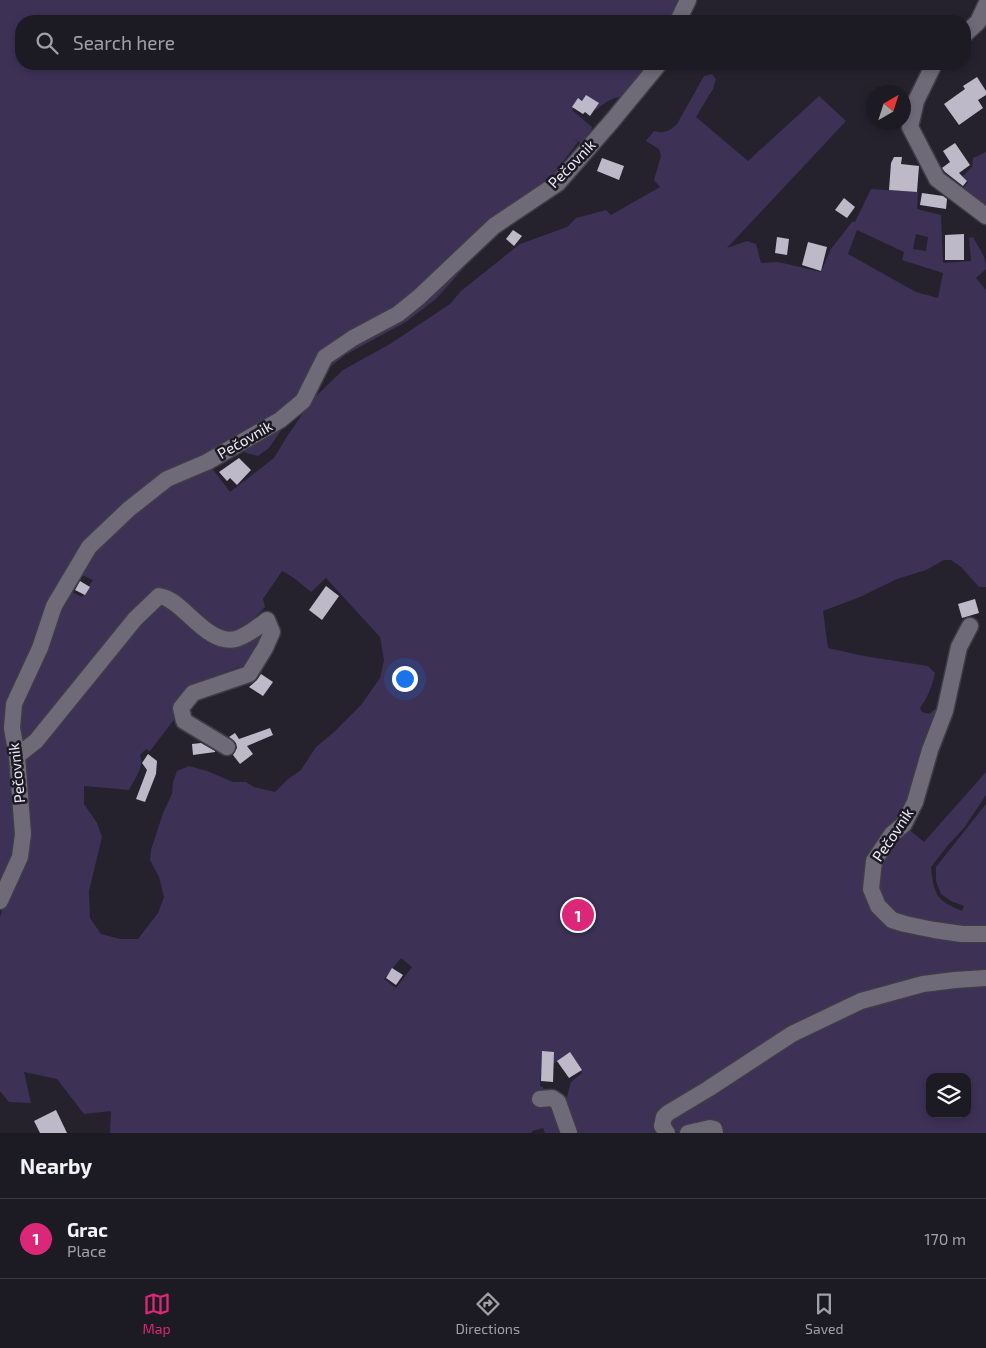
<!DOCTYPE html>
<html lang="en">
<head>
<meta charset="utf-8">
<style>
	:root { --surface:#1c1a22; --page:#29272f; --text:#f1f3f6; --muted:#a0a1a5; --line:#3a3840; --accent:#db2777 }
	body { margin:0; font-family:"Exo 2",sans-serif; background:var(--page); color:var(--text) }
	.controls { position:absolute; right:15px; bottom:15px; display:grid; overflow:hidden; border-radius:10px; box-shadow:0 2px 8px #0003 }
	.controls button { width:45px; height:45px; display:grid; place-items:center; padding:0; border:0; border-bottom:1px solid var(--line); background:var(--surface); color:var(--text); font:25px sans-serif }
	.compass { position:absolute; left:866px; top:85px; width:45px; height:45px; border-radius:50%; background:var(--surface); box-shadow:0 2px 8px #0003; rotate:39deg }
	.you { position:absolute; left:404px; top:678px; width:18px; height:18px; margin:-12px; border:4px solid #fff; border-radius:50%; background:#1a73e8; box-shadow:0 0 0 8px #1a73e833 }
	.badge { display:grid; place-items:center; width:32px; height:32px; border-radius:50%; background:var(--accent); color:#fff; font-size:16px; font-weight:700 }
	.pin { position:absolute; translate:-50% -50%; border:2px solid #fff; box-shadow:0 1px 5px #0006 }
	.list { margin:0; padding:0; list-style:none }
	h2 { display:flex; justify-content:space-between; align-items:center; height:65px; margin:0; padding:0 20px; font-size:21px }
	h2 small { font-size:16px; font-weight:400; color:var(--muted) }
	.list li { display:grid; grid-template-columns:32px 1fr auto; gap:15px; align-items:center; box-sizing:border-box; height:80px; padding:0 20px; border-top:1px solid var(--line) }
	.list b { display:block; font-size:19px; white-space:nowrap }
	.list p { margin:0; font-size:16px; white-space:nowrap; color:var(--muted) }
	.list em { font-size:16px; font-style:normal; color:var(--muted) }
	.icon { flex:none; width:28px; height:28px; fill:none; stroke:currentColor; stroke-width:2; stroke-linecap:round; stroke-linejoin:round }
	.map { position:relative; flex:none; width:986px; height:1133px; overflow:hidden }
	.search { position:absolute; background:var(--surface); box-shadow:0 2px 8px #0003; left:15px; right:15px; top:15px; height:55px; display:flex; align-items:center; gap:12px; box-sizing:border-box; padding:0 18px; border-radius:20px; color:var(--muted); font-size:19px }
	.sheet { height:145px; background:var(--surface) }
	nav { display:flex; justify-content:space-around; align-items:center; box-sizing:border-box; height:70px; border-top:1px solid var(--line); background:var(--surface); font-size:14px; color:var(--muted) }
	nav a { display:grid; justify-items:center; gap:2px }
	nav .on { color:var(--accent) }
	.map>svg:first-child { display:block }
</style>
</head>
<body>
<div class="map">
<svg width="986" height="1133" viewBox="0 0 986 1133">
	<rect width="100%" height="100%" fill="#25222e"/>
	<g fill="#3d3156" fill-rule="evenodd">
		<path d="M0,0H682L673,21H21V64H654L629,96C614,96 607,101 596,110L581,99L572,110L592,127L589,148L572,138L578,142L556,171L493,235L436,299L406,322L345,355L325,371L306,394L269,448L258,456L246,453L239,443L196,461L87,543L68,567L57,587L8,705L16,848L0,890Z"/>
		<path d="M712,74L716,79L713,89L696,117L748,161L819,96L846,121L727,248L747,241L756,244L761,263L778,262L821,272L831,249L852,222H855L871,189L918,192L917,209L941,215L943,263L971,261L969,238L973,237C979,249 986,255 986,269L976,278L986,290V587H979L961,567L951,560H944L926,570L897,579L860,597L823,611L828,648L864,656L928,666L935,673C932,686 928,697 920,708L922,712L929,714L937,708L910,811L876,853L875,909L986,937V975L865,996L690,1096L660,1133H574L564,1108L571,1082L582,1073L569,1054L553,1064L554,1054L542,1052L540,1086L543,1087L545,1101L542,1102L545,1108H558L568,1133H545L543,1128L532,1131V1133H110L111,1111L84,1114L57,1079L24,1072L31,1103L9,1102L0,1091V917L29,826L28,794L23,766L24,761L160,600L223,642L260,626L266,637L242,675L239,667L223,673V681L209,683L176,717L150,751L146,749L140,755C145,766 134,780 129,790L84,786V804L97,823L102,837L89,891L90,918L101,934L120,939H138L158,913L164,897L159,877L150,860L151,850L163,813L172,794L173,782L177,771L189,766L207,771L233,782H246L254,787L275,792L288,779L301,770L316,747L333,733L361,705L380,678L384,660L380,637L326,578L311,592L294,578L282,571L263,599L265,607L240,633L224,636L158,591L147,594L107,652L24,745L15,721L66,589L82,597L93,580L75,572L95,549L167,483L211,467L230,492L274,458L286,438L312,400L343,370L390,344L450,304L461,291L520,244L567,227L576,218L606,210L611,215L660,187L654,180L661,156L659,149L646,141L654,131C664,134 670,131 677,124L704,76ZM857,230L904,252L902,260L943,273L938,298L916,292L848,254ZM916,234L928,237L926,251L913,249ZM401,958L412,967L396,988L384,979Z"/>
		<polygon points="986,152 986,210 960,193 968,182 963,176 972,167 973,158"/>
		<path d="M986,772V795L964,828L948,845L931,867C934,895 936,900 962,911L964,906L951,901L941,894L936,881V867L986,804V931L904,922L882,907L874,872L877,864L907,828L924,842Z"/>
		<path d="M986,980V1133H719L723,1126L722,1123C706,1120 692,1127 677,1133L668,1129L671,1117L756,1060L864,1003ZM930,1077H967V1114H930Z"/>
	</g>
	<g fill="#bdb9c9">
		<polygon points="977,77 986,91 986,95 978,100 983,108 959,125 944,104 965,89 963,86"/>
		<polygon points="586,95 599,103 590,116 585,112 583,114 572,107 578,98 582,101"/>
		<polygon points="955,143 970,165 959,173 967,181 963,186 945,172 942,168 950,162 943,151"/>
		<polygon points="894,157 902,157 901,164 919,166 917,192 889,190 891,163"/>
		<polygon points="602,158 624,166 619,180 597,171"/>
		<polygon points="922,193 943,196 947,199 946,209 920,205"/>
		<polygon points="844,198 855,207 847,218 835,210"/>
		<polygon points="513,230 522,236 514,246 506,239"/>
		<polygon points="964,234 964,260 945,260 945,235"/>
		<polygon points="777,237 789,239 787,255 775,253"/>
		<polygon points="808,242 827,247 821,271 802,265"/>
		<polygon points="239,458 251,470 237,485 230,478 227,481 219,472"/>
		<polygon points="80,581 90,587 85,595 75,590"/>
		<polygon points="326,586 339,596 322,620 309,610"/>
		<polygon points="975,599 979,613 962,618 958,604"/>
		<polygon points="261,674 273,682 263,696 249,687 257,680"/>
		<polygon points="270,728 273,735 247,746 253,754 240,764 233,755 237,748 236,743 229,737 235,733 239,739"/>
		<polygon points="201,743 215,751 215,752 193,755 192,744"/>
		<polygon points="148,754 157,761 156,774 145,802 136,799 147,770 142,763"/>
		<polygon points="392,968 403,975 396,985 386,978"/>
		<polygon points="542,1051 554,1052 553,1082 541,1081"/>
		<polygon points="570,1052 582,1070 569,1078 557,1061"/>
		<polygon points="56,1110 67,1133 40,1133 34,1121"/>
	</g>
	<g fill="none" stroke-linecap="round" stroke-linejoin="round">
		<g stroke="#403c47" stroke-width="19">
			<g id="minor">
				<polyline points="678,21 688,0"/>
				<polyline points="965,34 978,22 986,5"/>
				<polyline points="934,64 916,101 910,127 937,179 986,216"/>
				<polyline points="970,626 959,647 945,711 930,750 915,802 904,824 892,834 874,861 871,889 878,906 892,920 905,924 934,930 962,934 986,934"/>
				<path d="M17,756L36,741L135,619L159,596C164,597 169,599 173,602C191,614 212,645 236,639C247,636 258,627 267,620L272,632L265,648L249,674L193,693L181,708L184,721L227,747"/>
				<polyline points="0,901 20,857 23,834 17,756 12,728 14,704 40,648 54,606 89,547 129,509 167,479 207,462 280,420 303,401 325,357 353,338 398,314 419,297 494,226 558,183 612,121 659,64"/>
				<polyline points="540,1099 552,1098 558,1102 569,1133"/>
				<polyline points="667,1133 662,1126 664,1117 668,1113 708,1089 792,1034 861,1001 923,984 955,980 986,978"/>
				<polyline points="688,1133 710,1128 714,1129 715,1133"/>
			</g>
		</g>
		<use href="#minor" stroke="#6e6a78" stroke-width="16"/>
	</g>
	<g text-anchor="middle" stroke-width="5" stroke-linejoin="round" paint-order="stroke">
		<g font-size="15" fill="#eeecf3" stroke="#1c1924">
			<text transform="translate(572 164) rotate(-46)" y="5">Pečovnik</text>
			<text transform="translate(245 440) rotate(-30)" y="5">Pečovnik</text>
			<text transform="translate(17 773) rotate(-96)" y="5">Pečovnik</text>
			<text transform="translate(893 835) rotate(-56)" y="5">Pečovnik</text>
		</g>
	</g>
</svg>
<div class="controls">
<button><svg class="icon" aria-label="layers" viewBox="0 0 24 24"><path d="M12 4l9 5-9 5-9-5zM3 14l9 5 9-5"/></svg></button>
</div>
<svg class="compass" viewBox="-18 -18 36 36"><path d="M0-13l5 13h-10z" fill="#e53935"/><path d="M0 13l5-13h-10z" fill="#a0a1a5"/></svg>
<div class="you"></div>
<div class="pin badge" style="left:578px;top:915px">1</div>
<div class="search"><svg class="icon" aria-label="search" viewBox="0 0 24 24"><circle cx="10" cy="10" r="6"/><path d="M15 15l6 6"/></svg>Search here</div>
</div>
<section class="sheet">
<h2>Nearby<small></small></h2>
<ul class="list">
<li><span class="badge">1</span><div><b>Grac</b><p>Place</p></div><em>170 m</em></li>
</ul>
</section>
<nav>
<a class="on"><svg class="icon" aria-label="map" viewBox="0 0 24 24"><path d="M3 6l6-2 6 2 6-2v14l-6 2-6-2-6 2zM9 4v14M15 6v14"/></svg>Map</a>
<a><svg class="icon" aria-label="directions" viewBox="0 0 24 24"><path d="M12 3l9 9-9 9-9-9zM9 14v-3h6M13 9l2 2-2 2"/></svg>Directions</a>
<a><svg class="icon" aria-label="saved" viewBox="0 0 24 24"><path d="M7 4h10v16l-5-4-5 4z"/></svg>Saved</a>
</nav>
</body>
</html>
